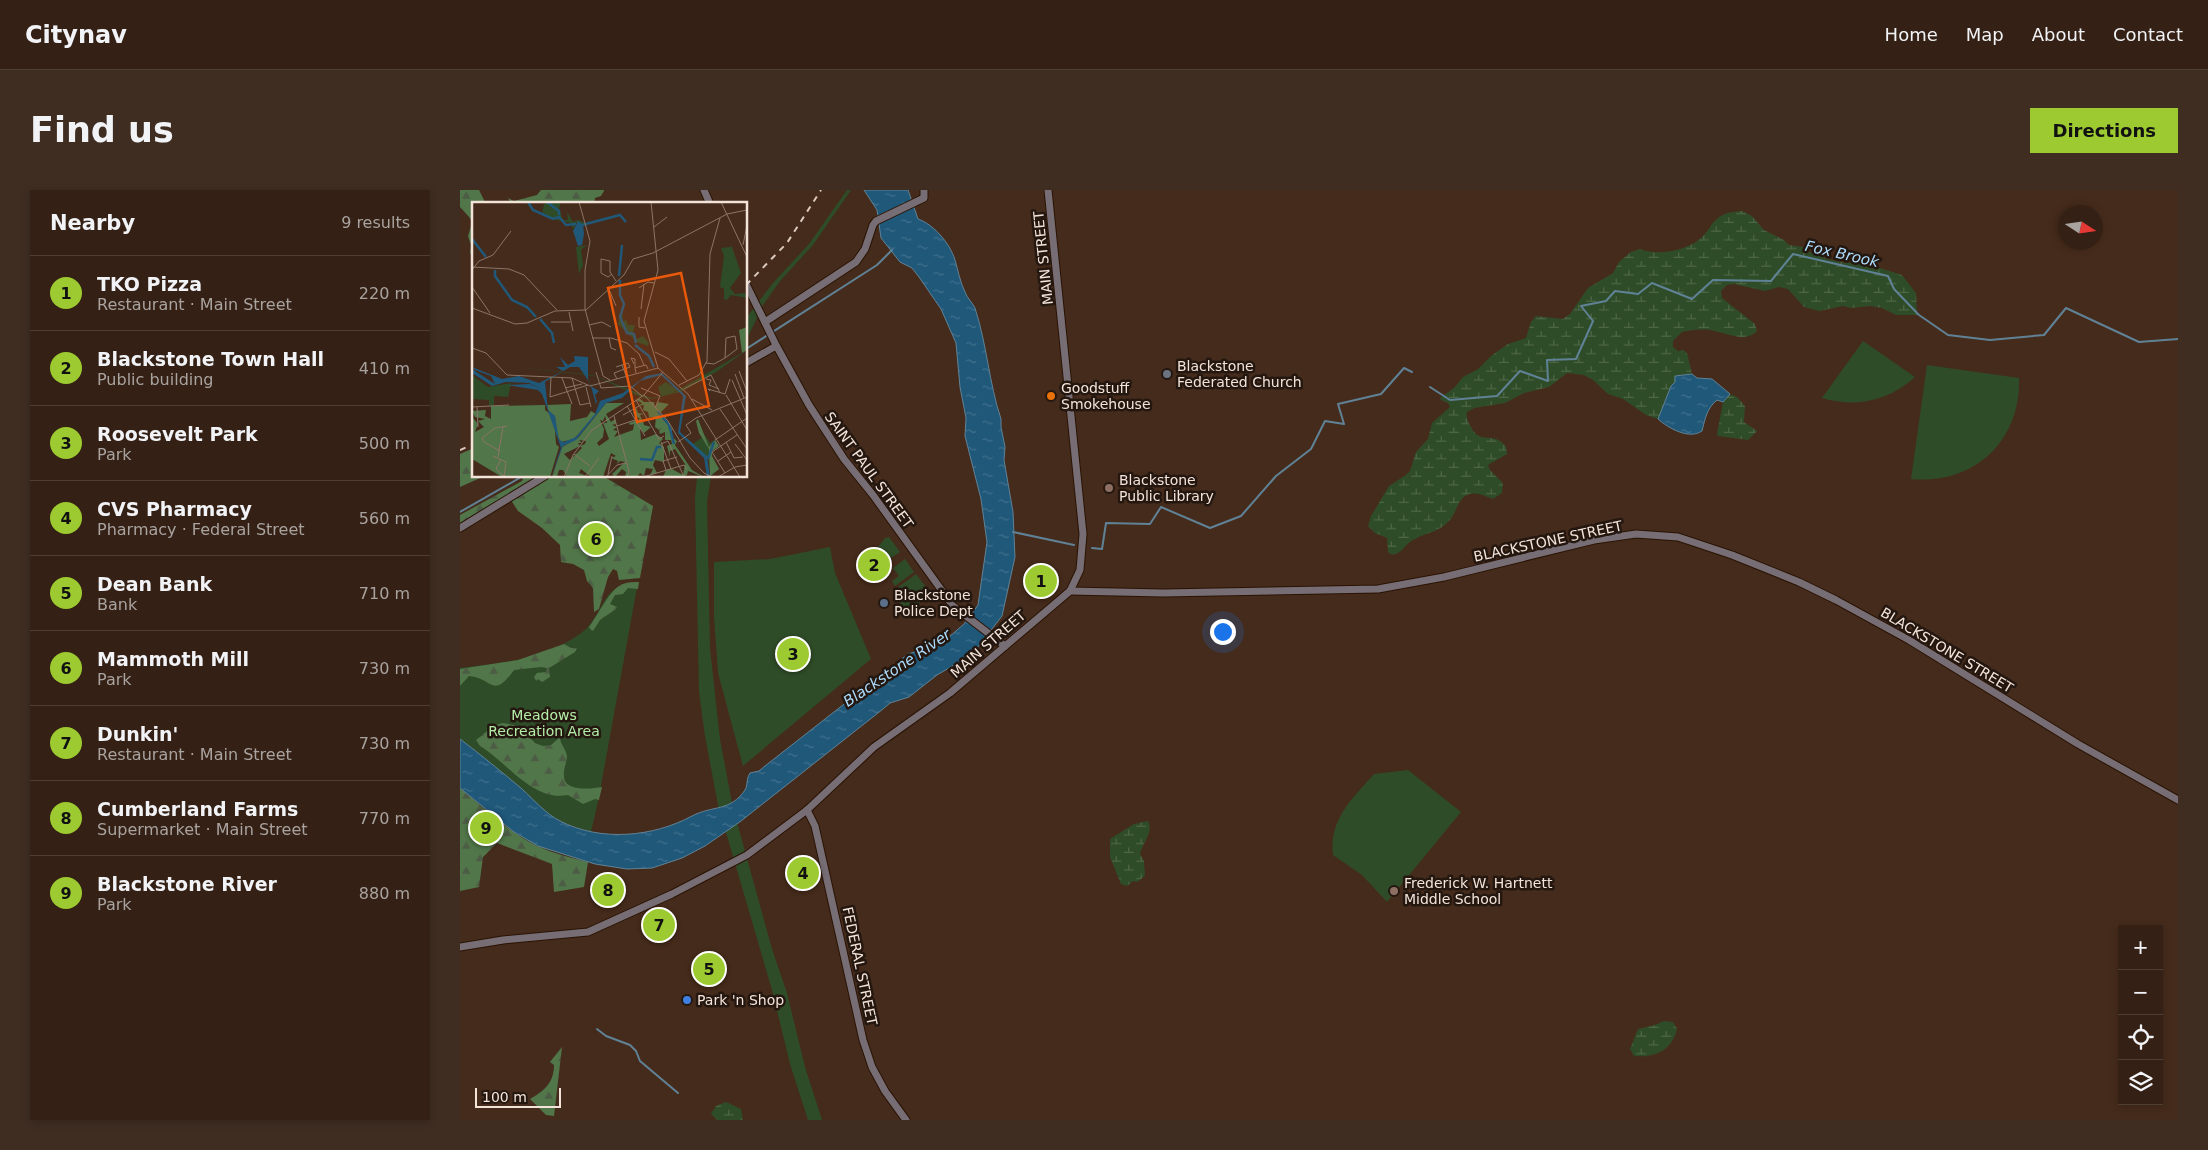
<!DOCTYPE html>
<html lang="en">
<head>
<meta charset="utf-8">
<style>
	:root { --surface:#342014; --page:#3f2d22; --text:#f1f3f6; --muted:#a9a3a0; --line:#4e3e34; --accent:#9dca30 }
	body { margin:0; font-family:"DejaVu Sans",sans-serif; background:var(--page); color:var(--text) }
	.controls { position:absolute; right:15px; bottom:15px; display:grid; overflow:hidden; border-radius:0px; box-shadow:0 2px 8px #0003 }
	.controls button { width:45px; height:45px; display:grid; place-items:center; padding:0; border:0; border-bottom:1px solid var(--line); background:var(--surface); color:var(--text); font:25px sans-serif }
	.compass { position:absolute; left:1598px; top:15px; width:45px; height:45px; border-radius:50%; background:var(--surface); box-shadow:0 2px 8px #0003; rotate:102deg }
	.scale { position:absolute; left:15px; bottom:12px; width:86px; box-sizing:border-box; padding-left:5px; border:2px solid #f4e3d9; border-top:0; font-size:14px; line-height:18px; white-space:nowrap; color:#f4e3d9; -webkit-text-stroke:4px #231710; paint-order:stroke }
	.you { position:absolute; left:762px; top:441px; width:18px; height:18px; margin:-12px; border:4px solid #fff; border-radius:50%; background:#1a73e8; box-shadow:0 0 0 8px #1a73e833 }
	.badge { display:grid; place-items:center; width:32px; height:32px; border-radius:50%; background:var(--accent); color:#111; font-size:16px; font-weight:700 }
	.pin { position:absolute; translate:-50% -50%; border:2px solid #fff; box-shadow:0 1px 5px #0006 }
	.list { margin:0; padding:0; list-style:none }
	h2 { display:flex; justify-content:space-between; align-items:center; height:65px; margin:0; padding:0 20px; font-size:21px }
	h2 small { font-size:16px; font-weight:400; color:var(--muted) }
	.list li { display:grid; grid-template-columns:32px 1fr auto; gap:15px; align-items:center; box-sizing:border-box; height:75px; padding:0 20px; border-top:1px solid var(--line) }
	.list b { display:block; font-size:19px; white-space:nowrap }
	.list p { margin:0; font-size:16px; white-space:nowrap; color:var(--muted) }
	.list em { font-size:16px; font-style:normal; color:var(--muted) }
	.icon { flex:none; width:28px; height:28px; fill:none; stroke:currentColor; stroke-width:2; stroke-linecap:round; stroke-linejoin:round }
	.map { position:relative; flex:none; width:1718px; height:930px; overflow:hidden; border-radius:0px }
	header { display:flex; align-items:center; gap:30px; box-sizing:border-box; height:70px; padding:0 25px; background:var(--surface); border-bottom:1px solid var(--line) }
	header strong { font-size:24px }
	nav { display:flex; gap:28px; margin-inline-start:auto; font-size:18px }
	.intro { display:flex; align-items:center; justify-content:space-between; box-sizing:border-box; height:120px; padding:0 30px }
	h1 { margin:0; font-size:35px }
	.button { padding:12px 22px; border-radius:0px; background:var(--accent); color:#111; font-size:18px; font-weight:700 }
	main { display:flex; gap:30px; padding:0 30px }
	aside { flex:1; background:var(--surface); border-radius:0px; box-shadow:0 2px 8px #0003 }
	.map>svg:first-child { display:block }
</style>
</head>
<body>
<header>
<strong>Citynav</strong>
<nav><a>Home</a><a>Map</a><a>About</a><a>Contact</a></nav>
</header>
<div class="intro"><h1>Find us</h1><a class="button">Directions</a></div>
<main>
<aside>
<h2>Nearby<small>9 results</small></h2>
<ul class="list">
<li><span class="badge">1</span><div><b>TKO Pizza</b><p>Restaurant · Main Street</p></div><em>220 m</em></li>
<li><span class="badge">2</span><div><b>Blackstone Town Hall</b><p>Public building</p></div><em>410 m</em></li>
<li><span class="badge">3</span><div><b>Roosevelt Park</b><p>Park</p></div><em>500 m</em></li>
<li><span class="badge">4</span><div><b>CVS Pharmacy</b><p>Pharmacy · Federal Street</p></div><em>560 m</em></li>
<li><span class="badge">5</span><div><b>Dean Bank</b><p>Bank</p></div><em>710 m</em></li>
<li><span class="badge">6</span><div><b>Mammoth Mill</b><p>Park</p></div><em>730 m</em></li>
<li><span class="badge">7</span><div><b>Dunkin'</b><p>Restaurant · Main Street</p></div><em>730 m</em></li>
<li><span class="badge">8</span><div><b>Cumberland Farms</b><p>Supermarket · Main Street</p></div><em>770 m</em></li>
<li><span class="badge">9</span><div><b>Blackstone River</b><p>Park</p></div><em>880 m</em></li>
</ul>
</aside>
<div class="map">
<svg width="1718" height="930" viewBox="0 0 1718 930">
	<defs>
		<pattern id="forest-firs" width="22" height="20" patternUnits="userSpaceOnUse" patternTransform="scale(1.25)"><rect width="22" height="20" fill="#517649"/><path d="M5 1l3.5 6h-7zM16 11l3.5 6h-7z" fill="#4d5d45"/></pattern>
		<pattern id="wetland-marsh" width="20" height="14" patternUnits="userSpaceOnUse" patternTransform="scale(1.25)"><rect width="20" height="14" fill="#2f4c28"/><path d="M1 5h8M5 5V1M11 12h8M15 12V8" fill="none" stroke="#4e6647"/></pattern>
		<pattern id="water-ripples" width="26" height="14" patternUnits="userSpaceOnUse" patternTransform="scale(1.25)"><rect width="26" height="14" fill="#20587a"/><path d="M2 4q2-2 4 0t4 0M15 11q2-2 4 0t4 0" fill="none" stroke="#41708c"/></pattern>
	</defs>
	<rect width="100%" height="100%" fill="#452b1b"/>
	<g fill="#2f4c28">
		<polygon points="387,0 391,0 353,55 320,91 303,115 286,151 286,128 313,93 349,54"/>
		<path d="M1403,151L1455,187C1429,211 1396,218 1362,208Z"/>
		<path d="M1467,175L1559,188C1561,251 1514,295 1451,289Z"/>
		<polygon points="237,286 251,286 247,312 250,458 260,549 273,618 312,759 327,803 345,877 362,930 348,930 330,874 312,800 258,615 245,546 239,502 235,309"/>
		<polygon points="429,347 440,362 428,370 420,360 415,361 425,348"/>
		<polygon points="370,357 375,383 411,469 283,576 258,483 254,427 254,372 310,369"/>
		<polygon points="445,369 454,382 435,396 432,391 439,386 433,378"/>
		<path d="M456,384L471,404C459,413 446,430 439,411L444,407L437,398Z"/>
		<path d="M178,392L138,612L131,642L108,635L92,627L0,551V478C28,474 74,471 98,457C107,452 120,445 127,438C148,413 142,396 178,392Z"/>
		<path d="M948,580L1001,622L927,712L902,685L873,665C869,629 892,609 914,584Z"/>
	</g>
	<g fill="url(#forest-firs)">
		<polygon points="0,0 19,0 26,14 14,14 14,61 10,64 11,55 8,46 12,33 10,28 0,17"/>
		<polygon points="81,0 144,0 144,1 141,6 135,8 134,14 51,14 48,8 54,11 77,5"/>
		<polygon points="14,258 14,286 58,286 20,288 0,297 0,264"/>
		<polygon points="58,286 143,286 193,316 180,388 159,390 157,381 153,379 148,387 139,419 134,422 133,398 127,391 124,380 113,374 101,372 100,355 82,338 58,321 49,307 0,336 0,325 62,291 63,289"/>
		<path d="M179,392L178,399L168,398L163,404L155,405L150,414L157,417L156,419L140,430L133,441L131,440L129,437C137,427 151,397 163,394C168,392 174,392 179,392Z"/>
		<path d="M104,454L111,458H117L115,462L89,478L90,487L82,492L78,489L76,491L74,487L77,483L86,482L87,478L81,477L54,480C32,510 33,488 9,486L0,496V479L58,470Z"/>
		<path d="M43,533L59,536L75,553L83,556L91,555L100,547C100,554 106,559 107,566C107,572 103,579 104,586C104,602 131,599 142,597L139,610L135,609L123,614L108,605C73,612 47,572 20,556L16,550L35,535Z"/>
		<path d="M0,598C24,618 48,642 77,656C93,663 111,668 128,672L124,697L94,702L92,674L37,653L23,667L19,697L0,701Z"/>
		<path d="M102,857L94,926L86,925L70,909C84,901 94,893 94,875L90,872Z"/>
	</g>
	<g fill="url(#wetland-marsh)">
		<path d="M1282,21L1292,26L1304,40L1324,50L1329,55L1343,57L1348,62L1358,64L1367,69L1386,73L1401,72L1442,85L1456,103L1457,125H1436L1422,118L1410,116L1391,118L1383,116L1359,121L1344,117L1328,99L1319,97L1305,101L1274,94L1267,95L1261,101L1262,108L1295,134L1297,141C1284,154 1265,142 1250,140C1241,139 1230,140 1222,142L1213,151V157L1218,161L1223,160L1227,163L1232,184L1215,186V192L1198,229L1186,225L1163,209L1148,204L1133,190L1124,185L1107,183L1089,197L1064,203L1045,213L1014,218L1007,222C1006,228 1008,231 1011,237C1020,256 1035,240 1046,257L1047,264L1028,275L1030,280L1043,293L1042,303L1033,309C1025,306 1016,301 1007,305C997,310 997,322 990,330C980,342 965,343 953,350C944,355 943,363 932,365L928,362L927,348L915,343L908,336L911,326L929,296L946,285L950,281L956,262L968,249L972,233L990,217L988,213L981,210L980,208L994,198L1003,187L1018,179L1031,166L1048,154L1066,148L1071,132L1076,126L1103,129L1110,124L1128,98L1153,83L1159,72L1171,62L1180,59C1197,66 1228,61 1242,47C1248,42 1251,33 1257,29C1264,22 1273,22 1282,21Z"/>
		<polygon points="1270,204 1277,207 1285,216 1284,232 1297,241 1288,250 1258,246 1257,244 1263,212"/>
		<path d="M688,631C694,642 683,652 680,664L684,671L685,686L677,692L673,691L667,696L661,694L650,667V649L674,634Z"/>
		<path d="M1204,831L1213,832L1217,839C1212,861 1194,868 1174,866L1170,859L1178,839L1195,835Z"/>
		<polygon points="266,912 281,919 283,930 257,930 251,924 256,916"/>
	</g>
	<g fill="url(#water-ripples)" stroke="#608296">
		<path d="M404,0H448L458,29C473,34 490,53 495,70C498,80 500,92 505,102C507,108 512,112 515,118C527,155 529,193 541,229V237L545,257L544,270L553,322L555,367L542,426L517,458L506,468L477,485L449,507L430,513L423,519L281,631L245,656L222,668L192,678L167,679L135,674L78,656L54,642L0,598V549C21,565 42,582 62,599C74,610 86,624 100,631C141,652 193,647 232,626C253,615 270,622 285,600C288,595 286,589 290,583L299,581L305,576L448,464L474,456L489,447L504,434L518,415L527,352L521,309L505,246L506,228L500,197L496,153L481,119L459,87L452,78L440,72L421,48L417,20Z"/>
		<path d="M1232,184L1237,188L1252,189L1270,204L1263,212L1257,210C1247,218 1245,229 1242,241C1229,250 1208,238 1198,229L1211,196L1215,192V186Z"/>
	</g>
	<g fill="none" stroke-linecap="round" stroke-linejoin="round">
		<g stroke="#608296" stroke-width="2">
			<polyline points="286,159 417,75 432,60"/>
			<polyline points="970,197 990,210 1037,206 1060,181 1088,191 1087,170 1116,169 1133,131 1121,116 1146,111 1155,101 1178,104 1192,93 1232,109 1253,90 1311,91 1333,64 1428,86 1434,99 1459,125 1488,145 1530,150 1584,145 1606,118 1679,152 1718,149"/>
			<polyline points="0,322 63,286"/>
			<polyline points="553,342 614,355"/>
			<polyline points="632,358 642,359 646,333 690,334 701,317 750,338 781,326 816,286 851,259 865,231 884,234 878,214 921,204 944,178 952,182"/>
			<polyline points="137,839 146,846 170,855 176,861 180,871 218,903"/>
		</g>
		<g stroke="#2a1304" stroke-width="9">
			<g id="secondary">
				<polyline points="244,0 250,14"/>
				<polyline points="286,94 316,155 349,215 384,269 413,305 493,416 545,456"/>
				<polyline points="305,132 396,72 405,59 413,35 416,31 464,8 464,0"/>
				<polyline points="286,173 316,156"/>
				<polyline points="0,338 85,286"/>
				<polyline points="610,401 703,403 918,399 984,387 1134,350 1176,344 1218,347 1272,365 1339,392 1376,410 1449,450 1618,554 1718,610"/>
				<polyline points="347,620 355,636 403,850 412,877 425,901 446,930"/>
				<polyline points="0,757 43,750 128,742 212,704 287,665 347,620 414,557 490,503 610,401 620,380 623,344 588,0"/>
			</g>
		</g>
		<use href="#secondary" stroke="#766e74" stroke-width="7"/>
		<g stroke="#dccabf" stroke-width="2" stroke-dasharray="6 6" stroke-linecap="butt">
			<polyline points="286,95 327,53 361,0"/>
			<polyline points="0,260 14,254"/>
		</g>
	</g>
	<circle fill="#6b7280" stroke="#231710" stroke-width="2" cx="707" cy="184" r="5"/>
	<circle fill="#e8710a" stroke="#231710" stroke-width="2" cx="591" cy="206" r="5"/>
	<g fill="#8d6e63" stroke="#231710" stroke-width="2">
		<circle cx="649" cy="298" r="5"/>
		<circle cx="934" cy="701" r="5"/>
	</g>
	<circle fill="#5c6f8a" stroke="#231710" stroke-width="2" cx="424" cy="413" r="5"/>
	<circle fill="#3f7fe0" stroke="#231710" stroke-width="2" cx="227" cy="810" r="5"/>
	<g text-anchor="middle" stroke-width="5" stroke-linejoin="round" paint-order="stroke">
		<g font-size="14" fill="#f4e3d9" stroke="#231710">
			<text transform="translate(583 68) rotate(-96)" y="5">MAIN STREET</text>
			<text transform="translate(409 280) rotate(54)" y="5">SAINT PAUL STREET</text>
			<text transform="translate(1088 351) rotate(-12)" y="5">BLACKSTONE STREET</text>
			<text transform="translate(528 454) rotate(-41)" y="5">MAIN STREET</text>
			<text transform="translate(1487 460) rotate(31)" y="5">BLACKSTONE STREET</text>
			<text transform="translate(400 776) rotate(78)" y="5">FEDERAL STREET</text>
		</g>
		<g font-size="14" fill="#f4e3d9" stroke="#231710" text-anchor="start">
			<text x="717" y="181">Blackstone<tspan x="717" dy="16">Federated Church</tspan></text>
			<text x="601" y="203">Goodstuff<tspan x="601" dy="16">Smokehouse</tspan></text>
			<text x="659" y="295">Blackstone<tspan x="659" dy="16">Public Library</tspan></text>
			<text x="434" y="410">Blackstone<tspan x="434" dy="16">Police Dept</tspan></text>
			<text x="944" y="698">Frederick W. Hartnett<tspan x="944" dy="16">Middle School</tspan></text>
			<text x="237" y="815">Park 'n Shop</text>
		</g>
		<g font-size="14" fill="#b5eea8" stroke="#231710">
			<text x="84" y="530">Meadows<tspan x="84" dy="16">Recreation Area</tspan></text>
		</g>
		<g font-size="15" font-style="italic" fill="#addcfc" stroke="#231710">
			<text transform="translate(1382 64) rotate(13)" y="5">Fox Brook</text>
			<text transform="translate(437 478) rotate(-34)" y="5">Blackstone River</text>
		</g>
	</g>
	<g transform="translate(12 12)">
		<rect width="275" height="275" fill="#452b1b"/>
		<path d="M275,148L244,170L208,190L179,197L171,196L123,174L18,162L121,173L179,196L189,194L186,185L194,180L205,188L199,192L203,190ZM0,173L16,185L39,181L36,195L22,194V204H17V198L0,197ZM233,233L238,241L243,238L247,244L240,249L239,255L247,267L239,274L236,256L212,237L221,242Z" fill="#2f4c28"/>
		<path d="M275,125V148L270,151L267,128ZM167,196L172,200H182L183,206L186,200L197,202L188,211L200,227V235L205,239L203,243L220,268L232,275L216,269L215,273L210,275H191L194,268L200,267L211,273L213,262L203,247L198,249V255L195,244L200,242L199,238H193V230L188,232L187,229L190,225L187,228L183,225L184,215H178V219L176,210L171,208L172,203L167,204L170,201L164,198ZM134,201H152L134,212L139,220L143,217L144,222L140,223L145,225L141,228L146,229L142,235L161,228L162,222L158,223L157,221L168,217L161,211L164,205L166,211L172,212L168,213L170,218L165,221L171,219L172,223L179,225L172,231L168,226L169,238L184,232L191,237L187,241L192,245V260L183,258L181,263L185,271L178,273L181,267L174,266L172,274L168,271L165,275H153L154,270L150,267L143,275L140,272L153,260L148,259L145,262L146,259L139,256L144,254L139,251L131,275H119L109,267L107,271L117,275H95L91,268H87L85,275H80L90,245L106,236ZM133,214L135,221H131L137,237L127,244L125,241L131,235L132,227L128,218L131,219ZM107,238L114,239L113,242L108,244L110,246L98,258L92,252L108,244L106,241H110ZM99,202L98,219L115,215L119,209L124,212L102,237L89,240L84,232L83,214L77,211L75,203ZM73,203V208L82,215L84,242L87,245L78,275H30L0,257V215L6,222L3,230L12,225L6,219L13,217L3,215L0,209L14,208L13,214L19,217V204ZM226,217L237,245L243,238L247,244L240,249V254L247,267L238,274L237,247L227,231L224,219Z" fill="#517649" fill-rule="evenodd"/>
		<path d="M73,0H89L87,6L91,18H96L95,10L101,20L106,18L112,20V25L105,20L101,27L99,21L81,17L70,10ZM259,42L269,71L258,86L263,92L273,91L275,96L259,93L255,98L252,97V87L248,85L252,54L249,46L259,45ZM115,43L109,48L111,63L107,72L104,45ZM150,105L151,120L154,117L156,123H163L161,131L165,137L171,134L177,141L176,144L165,140L146,122Z" fill="#2f4c28"/>
		<path d="M106,19L111,23L112,32L110,43L106,44L101,29ZM102,154L116,155V177L120,185L127,189L123,193L125,200L124,202L118,181L107,165H98L73,180L76,208L83,214L87,238L92,240L104,235L123,212L128,199L151,191L174,174L190,171L214,194L208,230L235,254L238,275H235L232,256L206,231L211,194L189,173L168,179L150,196L134,201L104,238L91,244L79,275L89,246L70,192L66,188L35,183L58,182L72,188L57,181L34,180L20,184L0,171V167L23,182L19,174L3,168L0,165L30,177L47,174L67,181L91,169L84,165H93L88,155L96,163L103,159Z" fill="#20587a"/>
		<path fill="none" stroke="#20587a" stroke-width="2.5" d="M56,0L61,8L81,17L87,15L94,23L104,22M75,0L87,9V13M110,23L148,13L154,20M0,37L14,55M23,68V74L40,98L55,105L64,115M147,74L150,43M148,78V93L152,102L148,115L155,131L162,132L164,141M68,117L80,131L82,141M163,143L177,154L182,165M186,209L197,223L202,242M168,257L180,258L185,245H189M236,257L242,240"/>
		<path fill="none" stroke="#8b7567" stroke-width="1" d="M107,0L118,39L113,68V107L131,174L138,178M179,0L186,68L172,119L186,166M249,0L275,55M182,25L195,15M271,43L275,23M0,65L37,67L52,73L85,108M0,68L7,59L21,53L39,29M140,72L136,75L129,71V57L138,59V70L144,79M0,85L18,111M136,85L144,104M167,86L176,80L182,81M0,106L43,122L55,121L83,109L114,108L152,73L161,57L181,51L255,12L275,8M169,107L172,82M97,110L101,129M167,115V125L173,126M79,120H98M117,123L130,120L139,125M120,136H139L155,141L167,152L172,163M137,136L139,146L144,148M0,146L14,151L35,173L100,176L118,184L186,166L216,192L268,275M183,150L197,157L215,179M234,161L242,162L253,156L254,136L263,134L265,147L253,156M162,162L159,156L163,157V166M150,163L158,184M144,165L156,161L158,165M267,169L274,187M124,170L129,186L158,184L170,194M164,171L163,166L166,165L174,163L176,167M263,172L272,196M79,175L78,195L116,183M90,176L100,202M100,176L108,203L118,201M145,177L142,171L158,165M234,177L239,178L237,183L247,187M260,178L275,213M207,183L227,173L235,159L238,52L248,16M114,185L119,205M93,186L110,182M169,186L188,194L183,206M212,187L239,173L248,191M238,189L236,187L253,192L258,177M172,193L196,219L218,256L232,271L240,275M254,193L275,228M220,197L240,208M164,198L187,237L192,234M5,204L6,225M155,204L173,234M0,205L37,203M248,207L275,247M151,213L167,204M142,214L157,269L155,275M145,224L163,218M243,238L275,216M189,240L199,267M206,240L219,231L214,223L224,216L275,195M254,240L262,256L271,255M189,242L196,239L212,275M263,242L275,258M28,249L12,240L10,236L23,226L35,224M102,252L118,264M21,254L34,260L32,275M26,255L31,225M29,257L24,267L32,274M246,259L259,250M194,268L191,259L205,255M253,271L240,250L265,233M136,272L140,254M92,275L101,253L120,228L172,193L191,170M113,275L127,256M134,275L145,263L154,261M171,275L212,263L215,267M246,275L263,265L275,263"/>
		<path fill="#e8590c" fill-opacity="0.15" stroke="#e8590c" stroke-width="2.5" d="M209,71L237,204L165,220L136,86Z"/>
		<rect width="275" height="275" fill="none" stroke="#f4e3d9" stroke-width="2.5"/>
	</g>
</svg>
<div class="controls">
<button>+</button>
<button>−</button>
<button><svg class="icon" aria-label="locate" viewBox="0 0 24 24"><circle cx="12" cy="12" r="6"/><path d="M12 2v4M12 18v4M2 12h4M18 12h4"/></svg></button>
<button><svg class="icon" aria-label="layers" viewBox="0 0 24 24"><path d="M12 4l9 5-9 5-9-5zM3 14l9 5 9-5"/></svg></button>
</div>
<svg class="compass" viewBox="-18 -18 36 36"><path d="M0-13l5 13h-10z" fill="#e53935"/><path d="M0 13l5-13h-10z" fill="#a9a3a0"/></svg>
<div class="scale">100 m</div>
<div class="you"></div>
<div class="pin badge" style="left:581px;top:391px">1</div>
<div class="pin badge" style="left:414px;top:375px">2</div>
<div class="pin badge" style="left:333px;top:464px">3</div>
<div class="pin badge" style="left:343px;top:683px">4</div>
<div class="pin badge" style="left:249px;top:779px">5</div>
<div class="pin badge" style="left:136px;top:349px">6</div>
<div class="pin badge" style="left:199px;top:735px">7</div>
<div class="pin badge" style="left:148px;top:700px">8</div>
<div class="pin badge" style="left:26px;top:638px">9</div>
</div>
</main>
</body>
</html>
